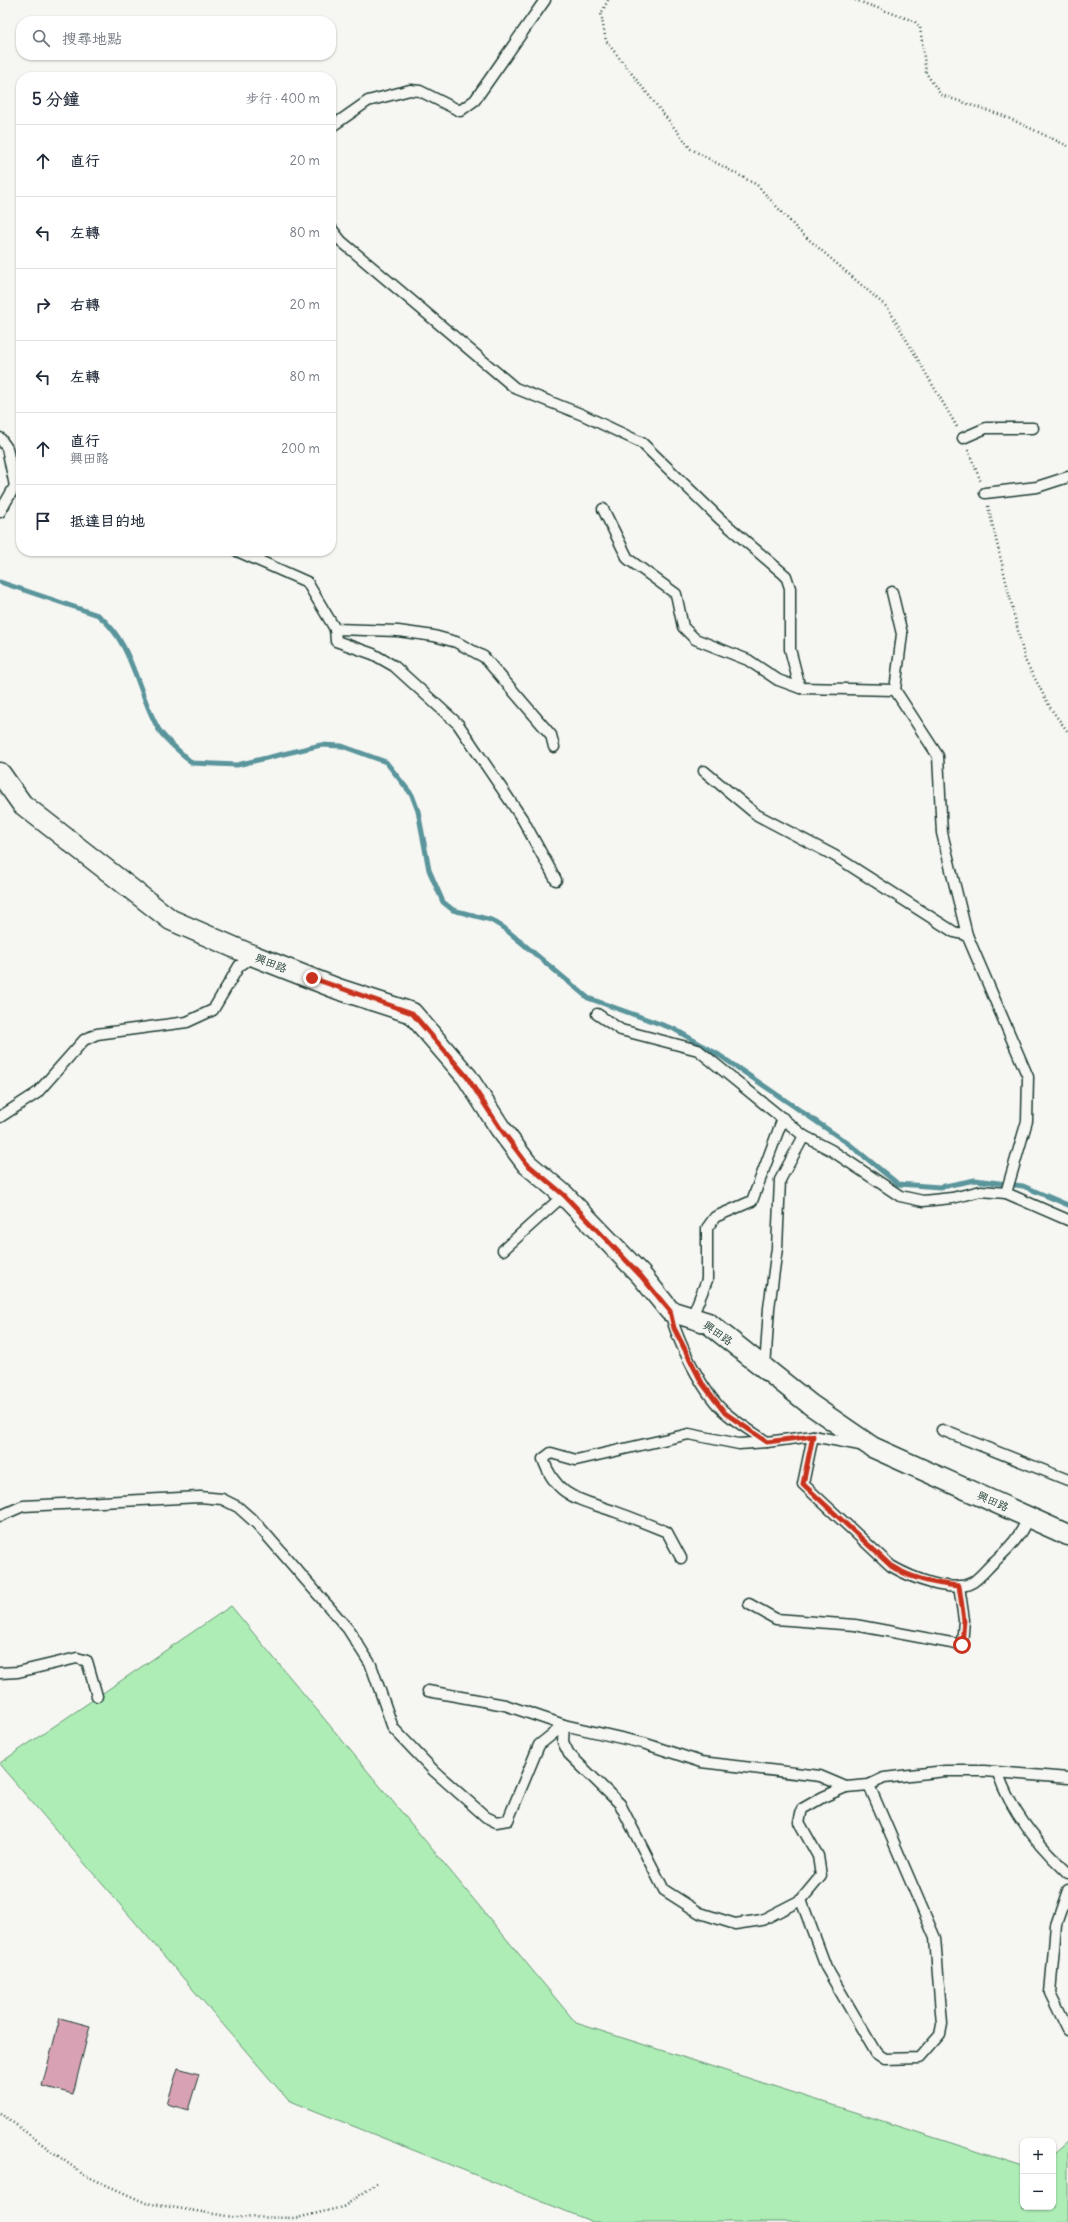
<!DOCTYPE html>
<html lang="zh-TW">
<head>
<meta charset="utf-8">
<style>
	:root { --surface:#fff; --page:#f2f2f3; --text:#1f2937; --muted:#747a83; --line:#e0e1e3 }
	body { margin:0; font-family:Delius,"LXGW WenKai TC",sans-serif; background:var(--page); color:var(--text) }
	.controls { position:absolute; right:12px; bottom:12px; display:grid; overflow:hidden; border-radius:8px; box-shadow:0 1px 3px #0004 }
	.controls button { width:36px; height:36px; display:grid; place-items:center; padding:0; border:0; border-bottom:1px solid var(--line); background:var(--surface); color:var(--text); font:20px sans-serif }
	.stop { position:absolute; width:12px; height:12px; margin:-9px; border:3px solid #c8321e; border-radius:50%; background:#fff }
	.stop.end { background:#c8321e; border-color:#fff; box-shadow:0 1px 4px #0008 }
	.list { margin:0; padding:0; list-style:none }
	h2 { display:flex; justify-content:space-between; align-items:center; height:52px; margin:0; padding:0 16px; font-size:17px }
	h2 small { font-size:13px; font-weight:400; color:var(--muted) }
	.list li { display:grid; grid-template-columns:26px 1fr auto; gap:12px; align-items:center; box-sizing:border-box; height:72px; padding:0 16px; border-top:1px solid var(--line) }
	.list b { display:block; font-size:15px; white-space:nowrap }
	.list p { margin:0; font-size:13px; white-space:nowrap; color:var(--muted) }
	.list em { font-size:13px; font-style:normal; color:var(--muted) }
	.icon { flex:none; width:22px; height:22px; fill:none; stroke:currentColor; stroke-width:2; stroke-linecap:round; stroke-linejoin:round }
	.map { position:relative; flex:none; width:1068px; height:2222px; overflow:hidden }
	.search { position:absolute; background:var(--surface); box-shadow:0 1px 3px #0004; left:16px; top:16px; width:320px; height:44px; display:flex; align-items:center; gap:10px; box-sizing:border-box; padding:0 14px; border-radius:16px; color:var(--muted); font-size:15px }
	.panel { position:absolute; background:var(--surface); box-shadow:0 1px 3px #0004; left:16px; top:72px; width:320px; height:484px; border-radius:16px }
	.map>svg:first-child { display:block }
</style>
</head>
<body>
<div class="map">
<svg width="1068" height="2222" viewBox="0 0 1068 2222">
	<rect width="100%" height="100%" fill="#f6f6f2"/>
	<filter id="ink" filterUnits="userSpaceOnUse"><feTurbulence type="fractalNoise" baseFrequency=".025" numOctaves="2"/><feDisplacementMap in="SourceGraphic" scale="8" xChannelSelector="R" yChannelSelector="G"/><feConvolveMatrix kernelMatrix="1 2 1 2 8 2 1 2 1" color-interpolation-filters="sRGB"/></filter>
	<g filter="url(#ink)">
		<polygon fill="#aeeeb6" stroke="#669675" points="231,1606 576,2023 1023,2166 1023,2207 1053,2207 1053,2153 1068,2140 1068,2222 593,2222 288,2100 0,1765 0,1763"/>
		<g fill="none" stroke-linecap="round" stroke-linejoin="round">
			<path stroke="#5a959c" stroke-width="5" d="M0,582L98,615C133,642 137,693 159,730C167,742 182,753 192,763L237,765L321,745L342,746L386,762L412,795L418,811L429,870L443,902L453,910L491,920L504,928L588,998L674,1029L719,1055L849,1144L898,1184L940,1187L975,1180L1023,1186L1068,1205"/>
		</g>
		<g fill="#d8a1b4" stroke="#1f3d34">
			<polygon points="60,2018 90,2026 73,2094 42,2086"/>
			<polygon points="178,2068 199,2074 188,2110 167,2104"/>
		</g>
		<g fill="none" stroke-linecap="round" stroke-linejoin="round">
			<g stroke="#1f3d34" stroke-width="13">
				<g id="service">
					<polyline points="331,127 368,101 410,90 420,91 460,111 475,100 545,0"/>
					<polyline points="331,228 341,241 515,388 583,415 642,443 720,519 786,576 790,588 790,649 800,688 778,680 748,660 695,639 683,627 676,594 628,559 603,509"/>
					<polyline points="0,438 7,448 15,486 21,486"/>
					<polyline points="963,438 986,428 1033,428"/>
					<polyline points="985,493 1037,487 1068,477"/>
					<polyline points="0,512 15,486"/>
					<polyline points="237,551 307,582 335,629 398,631 434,636 456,642 484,657 551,735 554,747"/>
					<polyline points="335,629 336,641 373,654 394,666 458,724 523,820 556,880"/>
					<polyline points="800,688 895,690 902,634 892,592"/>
					<polyline points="704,771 757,815 835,856 954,932 967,935 942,833 938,756 895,690"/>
					<polyline points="967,935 1028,1077 1027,1121 1006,1193"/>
					<polyline points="597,1014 621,1030 698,1050 804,1136"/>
					<polyline points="0,1117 37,1093 84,1040 97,1034 187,1022 213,1010 239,966 254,956"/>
					<polyline points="503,1250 564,1195"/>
					<path d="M670,1311C676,1339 704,1396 727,1414C739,1424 754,1433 767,1442L739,1444L689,1434L576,1460L551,1453L543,1459C557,1499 581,1499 616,1512C633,1518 650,1525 667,1532L681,1558"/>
					<polyline points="692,1317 707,1280 707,1228 715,1217 752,1201 783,1118"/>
					<polyline points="765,1368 769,1308 777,1248 780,1180 804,1136 831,1150 900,1196 923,1201 952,1198 981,1191 1006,1193 1068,1220"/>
					<polyline points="942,1430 1068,1480"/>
					<path d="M813,1436L803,1484L891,1566C910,1577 952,1595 973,1582C981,1577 988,1567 995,1561C1010,1547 1021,1536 1028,1517"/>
					<polyline points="767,1442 813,1436 860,1445"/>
					<polyline points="0,1516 23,1506 200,1497 222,1499 238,1507 257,1524 348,1629 371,1665 393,1728 434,1771 486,1817 496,1822 508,1820 539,1745 564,1725 643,1743 701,1762 820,1776 846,1787 869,1785 884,1778 945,1771 984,1771 1068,1778"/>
					<polyline points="749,1604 776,1619 855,1625 962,1645 964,1620 959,1586"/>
					<polyline points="0,1673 18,1672 77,1658 87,1661 97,1696"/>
					<polyline points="428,1691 505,1705 564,1725 563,1742 569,1754 620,1804 664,1890 700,1913 735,1924 762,1920 801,1900 821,1876 818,1856 799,1822 802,1809 823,1797 846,1787"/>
					<path d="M998,1773C1011,1813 1038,1845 1068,1873"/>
					<polyline points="1068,1890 1056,1925 1050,1993 1068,2030"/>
					<polyline points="801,1900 826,1967 876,2053 885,2059 919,2058 940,2034 942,2024 935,1938 869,1785"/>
				</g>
			</g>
			<g stroke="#1f3d34" stroke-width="23">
				<polyline id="minor" points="0,773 22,804 171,920 254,956 338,989 412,1013 467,1077 500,1128 527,1164 564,1195 641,1275 670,1311 708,1323 811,1405 872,1447 1068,1535"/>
			</g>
			<g stroke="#1f3d34" stroke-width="2.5" stroke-dasharray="1 3" stroke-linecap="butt">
				<polyline points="608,0 601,14 606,41 691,149 757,185 799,231 888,308 957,427"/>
				<polyline points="855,0 914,21 920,27 926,73 941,95 1004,116 1068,146"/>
				<polyline points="968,450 981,482"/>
				<polyline points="988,506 1025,660 1051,709 1068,732"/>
				<polyline points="0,2113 84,2175 146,2203 233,2217 297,2218 343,2207 379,2182"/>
			</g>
			<use href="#service" stroke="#f6f6f2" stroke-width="10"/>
			<use href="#minor" stroke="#f6f6f2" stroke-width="20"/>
		</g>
	</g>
	<g fill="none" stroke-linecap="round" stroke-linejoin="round" filter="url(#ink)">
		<path stroke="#c8321e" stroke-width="5" d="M312,978L412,1013L467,1077L500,1128L527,1164L564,1195L641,1276L670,1311L674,1328L702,1383L725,1413L767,1442L813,1436L803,1484L891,1566C912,1579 934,1584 959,1586L964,1620L962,1645"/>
	</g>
	<g text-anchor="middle" stroke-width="4" stroke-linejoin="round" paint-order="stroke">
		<g font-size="11" fill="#1f3d34" stroke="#f6f6f2">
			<text transform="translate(271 963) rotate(21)" y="4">興田路</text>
			<text transform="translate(718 1333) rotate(35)" y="4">興田路</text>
			<text transform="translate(993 1501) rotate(24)" y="4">興田路</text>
		</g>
	</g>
</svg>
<div class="controls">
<button>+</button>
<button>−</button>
</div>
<div class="stop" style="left:962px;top:1645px"></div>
<div class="stop end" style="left:312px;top:978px"></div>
<div class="search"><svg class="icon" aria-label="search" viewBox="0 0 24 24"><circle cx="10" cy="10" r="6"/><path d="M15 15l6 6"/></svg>搜尋地點</div>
<section class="panel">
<h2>5 分鐘<small>步行 · 400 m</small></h2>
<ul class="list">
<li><svg class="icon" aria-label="ahead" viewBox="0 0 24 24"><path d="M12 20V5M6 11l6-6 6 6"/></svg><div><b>直行</b></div><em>20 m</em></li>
<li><svg class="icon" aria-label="left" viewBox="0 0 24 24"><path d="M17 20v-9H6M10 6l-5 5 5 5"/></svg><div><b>左轉</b></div><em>80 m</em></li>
<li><svg class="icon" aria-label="right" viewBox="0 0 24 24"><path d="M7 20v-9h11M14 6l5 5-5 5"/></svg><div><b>右轉</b></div><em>20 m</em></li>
<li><svg class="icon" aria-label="left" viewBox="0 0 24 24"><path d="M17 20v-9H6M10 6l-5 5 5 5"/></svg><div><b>左轉</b></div><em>80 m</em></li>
<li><svg class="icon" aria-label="ahead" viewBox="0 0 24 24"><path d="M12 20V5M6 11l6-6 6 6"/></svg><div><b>直行</b><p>興田路</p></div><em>200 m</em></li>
<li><svg class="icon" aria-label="arrive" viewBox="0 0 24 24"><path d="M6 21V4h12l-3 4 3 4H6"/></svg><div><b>抵達目的地</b></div></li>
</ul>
</section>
</div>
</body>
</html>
